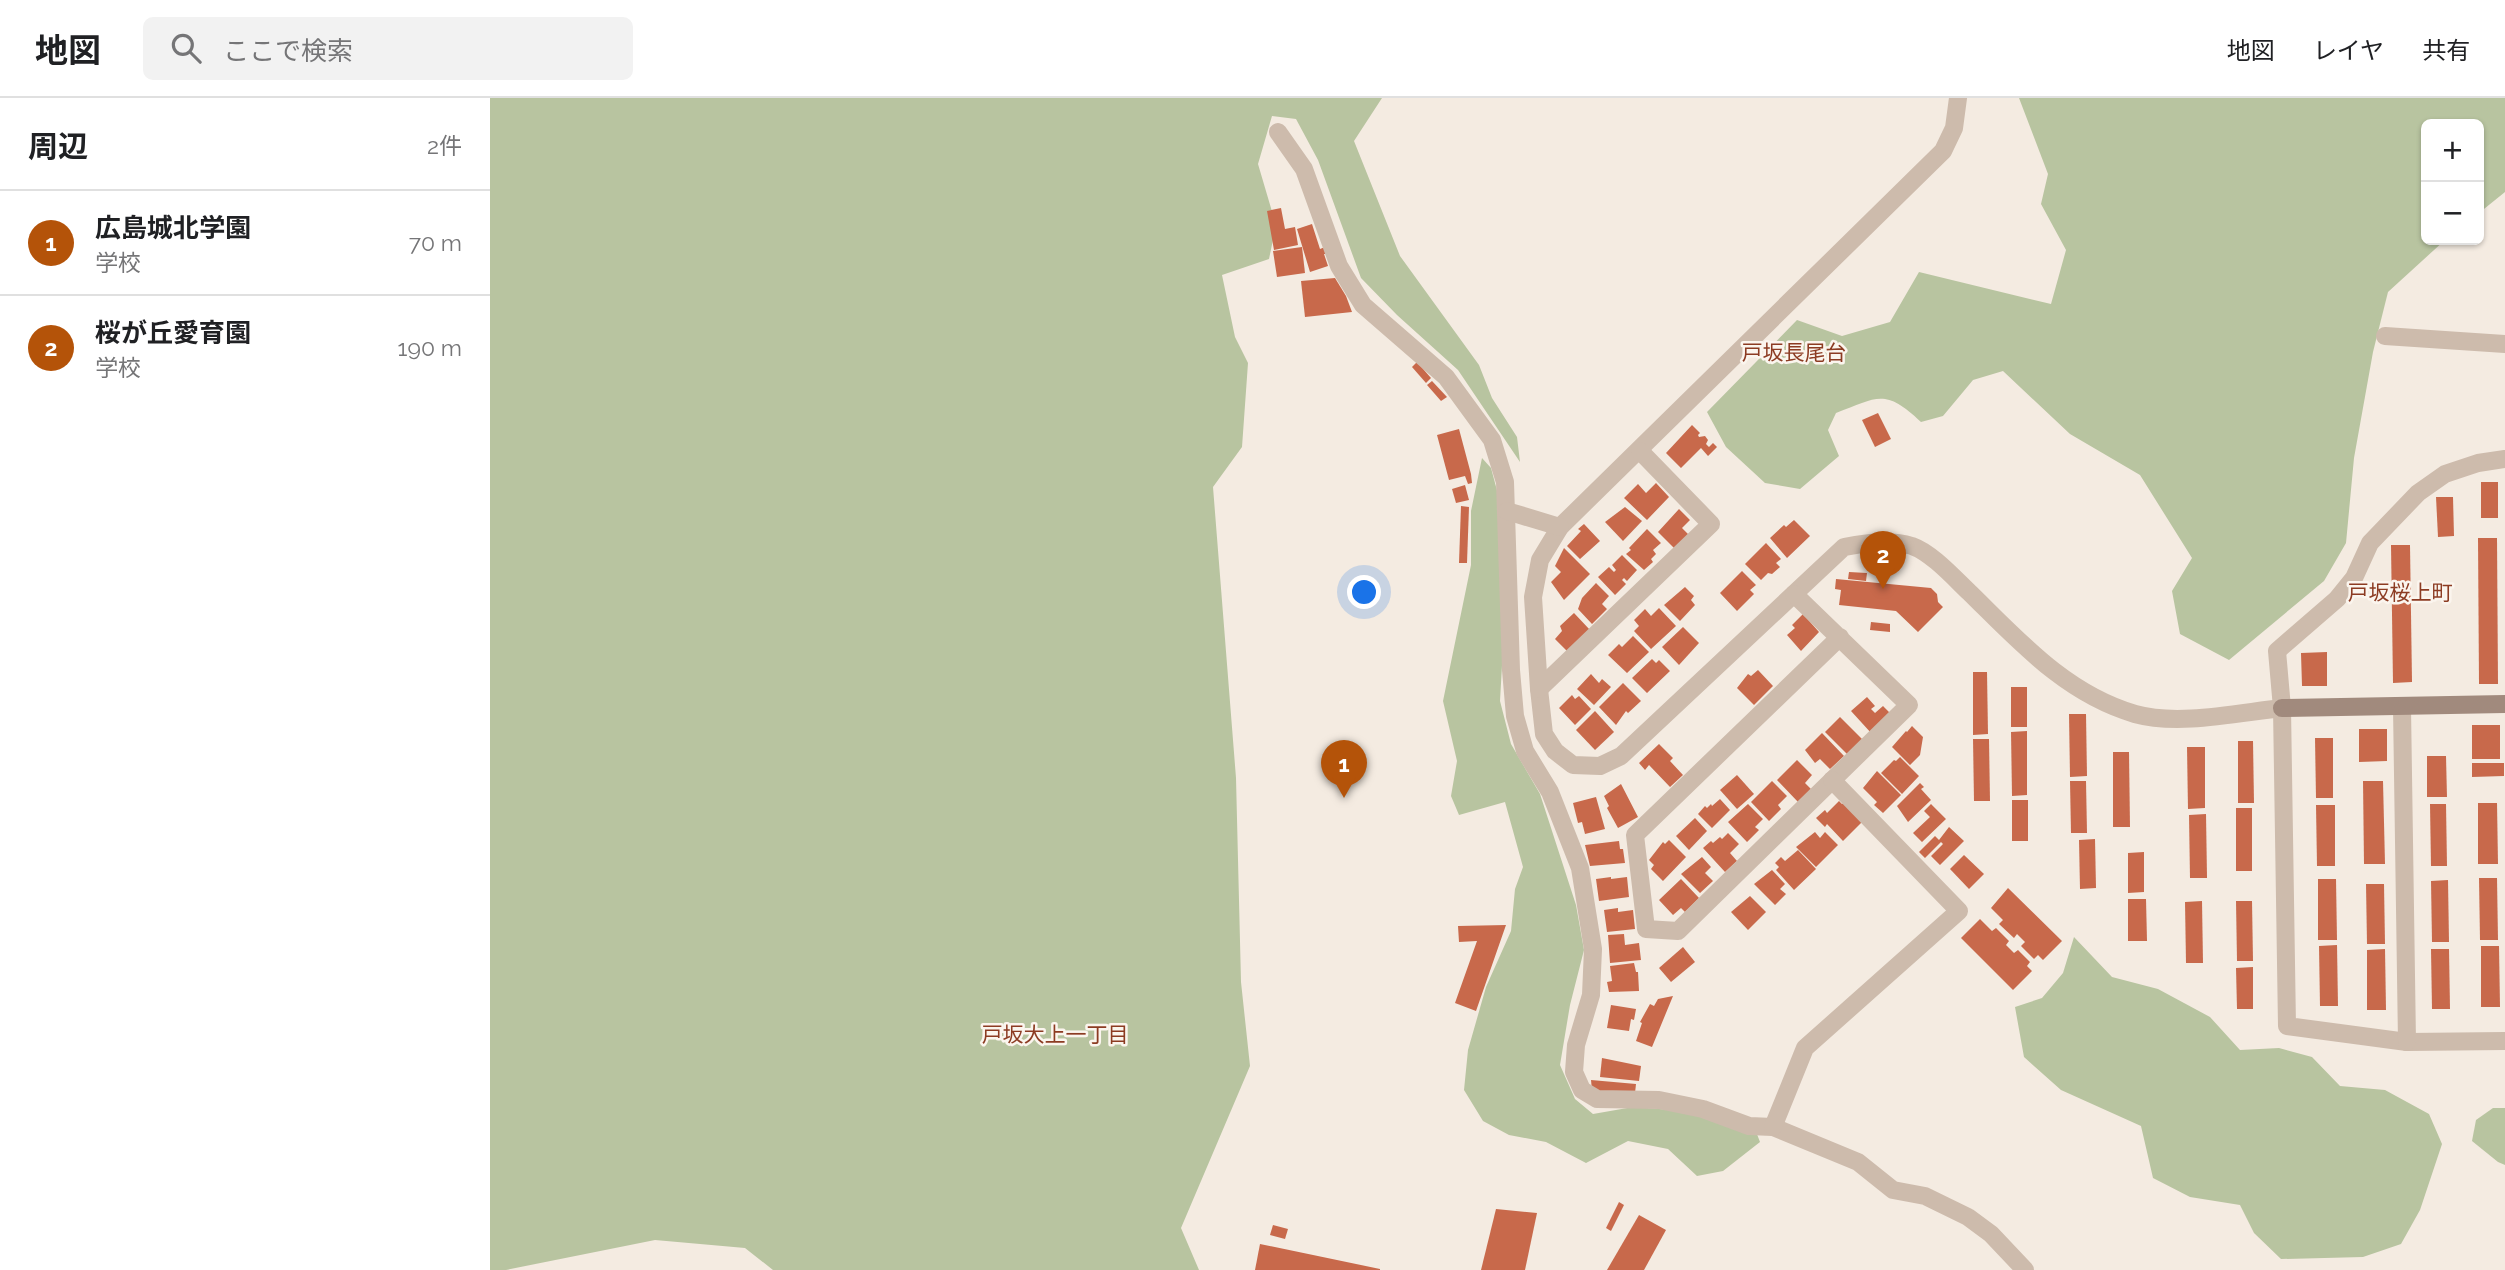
<!DOCTYPE html>
<html lang="ja">
<head>
<meta charset="utf-8">
<style>
	:root { --surface:#fff; --page:#f2f2f2; --text:#202124; --muted:#757577; --line:#e0e0e0; --accent:#b45309 }
	body { margin:0; font-family:Raleway,"Noto Sans JP",sans-serif; background:var(--page); color:var(--text) }
	.controls { position:absolute; right:21px; top:21px; display:grid; overflow:hidden; border-radius:10px; box-shadow:0 2px 5px #0004 }
	.controls button { width:63px; height:63px; display:grid; place-items:center; padding:0; border:0; border-bottom:2px solid var(--line); background:var(--surface); color:var(--text); font:35px sans-serif }
	.you { position:absolute; left:875px; top:495px; width:24px; height:24px; margin:-18px; border:5px solid #fff; border-radius:50%; background:#1a73e8; box-shadow:0 0 0 10px #1a73e833 }
	.badge { display:grid; place-items:center; width:46px; height:46px; border-radius:50%; background:var(--accent); color:#fff; font-size:23px; font-weight:700 }
	.pin { position:absolute; translate:-50% -58px; filter:drop-shadow(0 2px 4px #0008) }
	.pin::after { content:''; position:absolute; top:37px; width:24px; height:21px; background:inherit; clip-path:polygon(0 0,100% 0,50% 100%) }
	.list { margin:0; padding:0; list-style:none }
	h2 { display:flex; justify-content:space-between; align-items:center; height:91px; margin:0; padding:0 28px; font-size:30px }
	h2 small { font-size:23px; font-weight:400; color:var(--muted) }
	.list li { display:grid; grid-template-columns:46px 1fr auto; gap:21px; align-items:center; box-sizing:border-box; height:105px; padding:0 28px; border-top:2px solid var(--line) }
	.list b { display:block; font-size:26px; white-space:nowrap }
	.list p { margin:0; font-size:23px; white-space:nowrap; color:var(--muted) }
	.list em { font-size:23px; font-style:normal; color:var(--muted) }
	.icon { flex:none; width:38px; height:38px; fill:none; stroke:currentColor; stroke-width:2; stroke-linecap:round; stroke-linejoin:round }
	.map { position:relative; flex:none; width:2015px; height:1172px; overflow:hidden }
	header { display:flex; align-items:center; gap:42px; box-sizing:border-box; height:98px; padding:0 35px; background:var(--surface); border-bottom:2px solid var(--line) }
	header strong { font-size:33px }
	nav { display:flex; gap:38px; margin-inline-start:auto; font-size:24px }
	.search { width:490px; height:63px; background:var(--page); display:flex; align-items:center; gap:18px; box-sizing:border-box; padding:0 24px; border-radius:10px; color:var(--muted); font-size:26px }
	main { display:flex }
	aside { flex:1; background:var(--surface) }
	.map>svg:first-child { display:block }
</style>
</head>
<body>
<header>
<strong>地図</strong>
<div class="search"><svg class="icon" aria-label="search" viewBox="0 0 24 24"><circle cx="10" cy="10" r="6"/><path d="M15 15l6 6"/></svg>ここで検索</div>
<nav><a>地図</a><a>レイヤ</a><a>共有</a></nav>
</header>
<main>
<aside>
<h2>周辺<small>2件</small></h2>
<ul class="list">
<li><span class="badge">1</span><div><b>広島城北学園</b><p>学校</p></div><em>70 m</em></li>
<li><span class="badge">2</span><div><b>桜が丘愛育園</b><p>学校</p></div><em>190 m</em></li>
</ul>
</aside>
<div class="map">
<svg width="2015" height="1172" viewBox="0 0 2015 1172">
	<rect width="100%" height="100%" fill="#f4ebe1"/>
	<g fill="#b8c4a0">
		<polygon points="0,0 892,0 864,43 910,158 989,267 1002,300 1027,339 1030,364 968,272 907,217 871,180 828,62 806,21 782,18 768,66 786,127 779,161 732,177 745,239 758,265 752,349 723,389 746,680 751,884 760,968 691,1130 709,1172 283,1172 255,1150 165,1142 16,1172 0,1172"/>
		<path d="M1529,0H2015V94L1989,115V26H1936V142H1955L1898,194L1883,254L1864,360L1856,445L1834,483L1739,562L1690,536L1682,493L1702,460L1650,377L1580,336L1513,273L1483,282L1453,318L1431,324C1395,290 1388,299 1346,315L1338,332L1349,358L1310,391L1275,385L1236,349L1217,314L1307,222L1352,238L1400,224L1429,174L1561,206L1576,152L1551,106L1558,76Z"/>
		<polygon points="992,360 1001,370 1009,400 1014,532 1010,603 1021,646 1050,696 1086,807 1094,852 1080,907 1070,967 1085,1001 1103,1016 1143,1009 1196,1013 1265,1031 1270,1044 1233,1073 1207,1078 1178,1051 1138,1043 1096,1065 1056,1044 1019,1037 993,1023 974,992 978,952 996,889 1021,833 1025,791 1033,769 1015,704 969,717 961,698 967,663 953,603 981,467 981,413"/>
		<polygon points="1584,839 1622,879 1668,891 1720,919 1750,952 1789,950 1822,959 1850,988 1895,992 1939,1016 1952,1046 1930,1112 1911,1146 1873,1159 1791,1161 1764,1135 1750,1107 1700,1099 1663,1080 1651,1028 1571,992 1534,959 1525,909 1552,900 1573,875"/>
		<polygon points="2003,1010 2015,1010 2015,1067 2008,1064 1982,1043 1986,1022"/>
	</g>
	<g fill="#c8694b">
		<polygon points="791,110 795,131 805,129 808,147 784,152 777,113"/>
		<polygon points="822,126 830,151 835,149 837,156 834,156 838,168 820,174 807,131"/>
		<polygon points="812,149 815,175 787,179 783,153"/>
		<polygon points="845,180 856,198 862,214 815,219 811,183"/>
		<polygon points="927,264 941,280 936,285 922,269"/>
		<polygon points="942,283 957,299 951,303 937,287"/>
		<polygon points="1388,315 1401,341 1385,349 1372,322"/>
		<polygon points="1202,327 1210,335 1208,337 1209,339 1215,338 1218,342 1216,346 1219,349 1223,345 1227,349 1218,358 1211,350 1191,370 1176,355"/>
		<polygon points="969,331 981,376 982,385 978,386 975,378 959,382 947,337"/>
		<rect x="1991" y="384" width="17" height="36"/>
		<polygon points="1166,385 1179,399 1157,422 1134,400 1148,386 1156,395"/>
		<polygon points="975,387 979,402 966,405 962,391"/>
		<polygon points="1946,399 1963,399 1964,438 1948,439"/>
		<polygon points="971,408 979,409 977,465 969,465"/>
		<polygon points="1135,409 1152,423 1133,443 1115,424"/>
		<polygon points="1189,411 1200,422 1192,430 1199,437 1185,451 1168,434"/>
		<polygon points="1304,422 1320,438 1297,460 1280,440 1294,427 1296,429"/>
		<polygon points="1094,426 1110,443 1090,461 1077,448 1091,433 1088,431"/>
		<polygon points="1157,431 1171,445 1163,452 1166,456 1161,461 1163,464 1154,472 1136,456 1141,452 1139,450"/>
		<polygon points="1988,440 2007,440 2008,586 1989,586"/>
		<polygon points="1276,445 1291,461 1286,465 1290,469 1282,476 1278,475 1271,482 1255,466"/>
		<polygon points="1901,447 1920,447 1922,584 1903,585"/>
		<polygon points="1074,450 1100,476 1074,502 1061,484 1071,474 1065,468"/>
		<polygon points="1132,457 1147,472 1137,483 1134,480 1132,482 1136,486 1125,497 1108,479 1119,469 1124,474 1126,472 1122,467"/>
		<polygon points="1252,473 1266,487 1260,492 1264,496 1247,513 1230,495"/>
		<polygon points="1359,474 1377,475 1376,483 1358,481"/>
		<polygon points="1346,481 1441,490 1447,496 1448,504 1453,509 1428,534 1406,513 1349,507 1351,492 1345,491"/>
		<polygon points="1106,485 1119,498 1112,506 1117,511 1102,526 1088,511 1092,500"/>
		<polygon points="1195,489 1204,498 1201,502 1205,507 1190,523 1174,507"/>
		<polygon points="1169,510 1186,528 1161,551 1144,533 1149,528 1144,522 1155,511 1161,518"/>
		<polygon points="1084,515 1100,532 1078,554 1065,541 1072,533 1070,528"/>
		<polygon points="1313,516 1329,534 1311,553 1297,537 1305,530 1302,527"/>
		<polygon points="1381,524 1400,526 1400,534 1380,532"/>
		<polygon points="1193,529 1209,545 1189,567 1172,549"/>
		<polygon points="1143,538 1159,554 1137,575 1118,557 1129,546 1132,549"/>
		<polygon points="1837,554 1837,588 1812,588 1811,555"/>
		<polygon points="1162,561 1166,565 1169,562 1180,573 1157,595 1142,580"/>
		<polygon points="1268,572 1283,588 1264,607 1247,590 1258,576 1261,578"/>
		<polygon points="1483,574 1497,574 1498,636 1483,637"/>
		<polygon points="1101,576 1109,585 1112,581 1121,589 1104,607 1087,591"/>
		<polygon points="1133,585 1151,603 1138,615 1136,613 1126,627 1109,609"/>
		<rect x="1521" y="589" width="16" height="40"/>
		<polygon points="1082,597 1085,601 1089,598 1101,611 1085,627 1069,610"/>
		<polygon points="1377,599 1385,608 1381,611 1385,615 1393,608 1402,617 1382,636 1361,613"/>
		<polygon points="1105,613 1124,634 1105,652 1086,632"/>
		<polygon points="1579,616 1596,616 1597,678 1580,679"/>
		<polygon points="1350,619 1373,642 1358,657 1335,634"/>
		<rect x="1982" y="627" width="28" height="34"/>
		<polygon points="1422,628 1433,639 1430,657 1420,667 1402,649 1416,633 1417,634"/>
		<polygon points="1869,631 1897,631 1897,663 1869,664"/>
		<polygon points="1537,633 1537,697 1522,698 1521,634"/>
		<polygon points="1332,635 1354,658 1340,671 1330,661 1325,665 1315,652"/>
		<polygon points="1825,640 1843,640 1843,700 1826,700"/>
		<polygon points="1483,641 1499,641 1500,703 1484,703"/>
		<polygon points="1748,643 1763,643 1764,705 1748,705"/>
		<polygon points="1169,646 1183,660 1180,663 1193,677 1180,689 1159,667 1155,672 1149,665"/>
		<polygon points="1697,649 1715,649 1715,710 1698,711"/>
		<polygon points="1623,654 1639,654 1640,729 1623,729"/>
		<polygon points="1937,658 1956,658 1957,699 1937,699"/>
		<polygon points="1410,659 1429,678 1412,696 1391,675 1404,662 1406,663"/>
		<polygon points="1307,662 1322,677 1315,685 1321,691 1308,704 1287,682"/>
		<polygon points="1982,665 2014,665 2014,678 1982,679"/>
		<polygon points="1387,673 1411,697 1393,715 1384,707 1387,704 1373,690"/>
		<polygon points="1247,677 1264,696 1247,711 1230,692"/>
		<polygon points="1282,683 1297,698 1288,707 1291,711 1279,723 1261,704"/>
		<polygon points="1580,683 1596,683 1597,735 1581,735"/>
		<polygon points="1873,683 1893,683 1895,766 1874,766"/>
		<polygon points="1430,685 1434,689 1431,691 1441,702 1418,724 1407,708"/>
		<polygon points="1131,686 1148,719 1128,730 1117,710 1119,708 1114,698"/>
		<polygon points="1106,699 1115,731 1095,736 1092,724 1088,725 1083,705"/>
		<polygon points="1230,701 1240,712 1222,730 1208,716 1215,708 1217,710 1221,706 1222,708"/>
		<rect x="1522" y="702" width="16" height="41"/>
		<polygon points="1349,703 1352,706 1354,705 1372,724 1353,743 1337,726 1335,729 1326,720 1335,712 1337,715"/>
		<polygon points="1988,705 2007,705 2008,766 1988,766"/>
		<polygon points="1258,706 1273,721 1265,729 1269,732 1257,744 1238,724"/>
		<polygon points="1441,706 1456,721 1432,744 1423,735 1440,719 1434,713"/>
		<polygon points="1940,706 1956,706 1957,768 1941,768"/>
		<polygon points="1826,707 1845,707 1845,768 1827,768"/>
		<rect x="1746" y="710" width="16" height="63"/>
		<polygon points="1716,716 1717,780 1700,780 1699,717"/>
		<polygon points="1205,720 1217,733 1199,752 1186,738"/>
		<polygon points="1459,729 1474,743 1450,767 1441,758 1453,746 1451,744 1435,760 1429,754 1445,738 1449,742"/>
		<polygon points="1325,734 1330,740 1335,734 1348,747 1326,769 1306,749"/>
		<polygon points="1238,735 1249,746 1240,755 1247,763 1235,774 1213,750 1221,743 1223,745 1230,739 1232,741"/>
		<polygon points="1605,741 1606,790 1590,791 1589,742"/>
		<polygon points="1179,742 1196,759 1173,783 1161,771 1164,767 1159,762 1173,744 1175,746"/>
		<polygon points="1129,743 1130,751 1133,751 1135,765 1100,768 1095,747"/>
		<polygon points="1308,752 1326,771 1304,792 1286,772 1289,769 1285,765 1291,759 1295,763"/>
		<polygon points="1654,754 1654,794 1638,795 1638,755"/>
		<polygon points="1474,757 1494,776 1479,791 1460,771"/>
		<polygon points="1212,759 1221,769 1215,775 1223,783 1210,795 1191,776"/>
		<polygon points="1282,772 1295,786 1290,791 1296,796 1285,807 1264,786"/>
		<polygon points="1121,779 1121,781 1137,779 1139,799 1109,803 1106,781"/>
		<polygon points="1989,780 2007,780 2008,842 1990,842"/>
		<polygon points="1191,781 1209,800 1195,814 1191,810 1183,817 1169,802"/>
		<polygon points="1828,781 1846,781 1847,842 1828,842"/>
		<polygon points="1958,782 1959,844 1942,844 1941,783"/>
		<polygon points="1876,786 1894,786 1895,846 1877,846"/>
		<polygon points="1518,790 1572,843 1553,862 1548,857 1544,861 1531,848 1535,844 1527,836 1524,840 1509,826 1513,822 1501,810"/>
		<polygon points="1260,798 1276,814 1258,832 1241,814"/>
		<polygon points="1638,801 1656,801 1657,843 1638,843"/>
		<polygon points="1712,803 1713,865 1696,865 1695,804"/>
		<polygon points="1746,803 1762,803 1763,863 1747,863"/>
		<polygon points="1128,810 1128,814 1143,812 1145,831 1117,834 1114,812"/>
		<polygon points="1490,821 1502,833 1506,830 1519,843 1516,847 1524,855 1528,852 1540,864 1537,868 1542,873 1523,892 1471,840"/>
		<polygon points="1016,827 986,913 965,905 987,843 969,844 968,828"/>
		<polygon points="1134,836 1135,847 1149,845 1151,862 1120,865 1118,837"/>
		<polygon points="1847,847 1848,908 1830,908 1829,848"/>
		<polygon points="1991,848 2009,848 2010,909 1991,909"/>
		<polygon points="1193,849 1205,864 1181,884 1169,870"/>
		<polygon points="1895,851 1896,912 1877,912 1877,852"/>
		<polygon points="1941,851 1959,851 1960,911 1942,911"/>
		<polygon points="1144,865 1146,874 1148,874 1149,893 1119,894 1117,884 1122,883 1120,868"/>
		<polygon points="1763,869 1763,911 1747,911 1746,870"/>
		<polygon points="1183,898 1162,949 1146,943 1152,925 1150,924 1160,906 1164,908 1168,901"/>
		<polygon points="1121,907 1146,911 1144,922 1141,921 1139,933 1117,930"/>
		<polygon points="1112,960 1151,968 1149,983 1110,979"/>
		<polygon points="1101,982 1146,986 1145,995 1119,998 1102,992"/>
		<polygon points="1129,1104 1134,1107 1121,1133 1116,1130"/>
		<polygon points="1006,1111 1047,1115 1035,1172 991,1172"/>
		<polygon points="1149,1117 1176,1132 1154,1172 1117,1172"/>
		<polygon points="783,1127 798,1131 795,1141 780,1137"/>
		<polygon points="770,1146 890,1171 890,1172 765,1172"/>
	</g>
	<g fill="none" stroke-linecap="round" stroke-linejoin="round">
		<g stroke="#cdbbac" stroke-width="18">
			<path d="M1468,0L1464,30L1453,53L1070,429L1050,462L1043,499L1049,591L1054,636L1065,653L1083,667L1110,668L1131,658L1354,449C1377,445 1399,441 1422,448C1442,455 1465,481 1480,495C1529,543 1576,596 1645,616C1688,628 1747,615 1792,610"/>
			<polyline points="788,34 814,71 849,168 873,207 956,279 1002,342 1015,384 1021,572 1025,618 1035,653 1060,694 1090,770 1103,851 1101,897 1086,947 1084,974 1092,992 1107,1001 1169,1002 1213,1011 1259,1028 1283,1029 1368,1064 1403,1092 1435,1098 1478,1119 1501,1136 1535,1172"/>
			<polyline points="1895,238 2015,246"/>
			<polyline points="2015,361 1988,365 1955,376 1928,395 1880,445 1864,480 1847,501 1787,553 1792,610 1797,928 1917,944 2015,943"/>
			<polyline points="1017,413 1070,429"/>
			<polyline points="1304,496 1419,607 1188,833 1156,831 1145,737 1350,539"/>
			<polyline points="1049,591 1221,426 1150,353"/>
			<polyline points="1912,609 1917,944"/>
			<polyline points="1283,1029 1315,950 1469,813 1342,682"/>
		</g>
		<polyline stroke="#a18a7d" stroke-width="18" points="1792,610 2015,606"/>
	</g>
	<g text-anchor="middle" stroke-width="5" stroke-linejoin="round" paint-order="stroke">
		<g font-size="21" fill="#8c3b22" stroke="#fbf5ee">
			<text x="1304" y="262">戸坂長尾台</text>
			<text x="1910" y="502">戸坂桜上町</text>
			<text x="565" y="944">戸坂大上一丁目</text>
		</g>
	</g>
</svg>
<div class="controls">
<button>+</button>
<button>−</button>
</div>
<div class="you"></div>
<div class="pin badge" style="left:854px;top:700px">1</div>
<div class="pin badge" style="left:1393px;top:491px">2</div>
</div>
</main>
</body>
</html>
